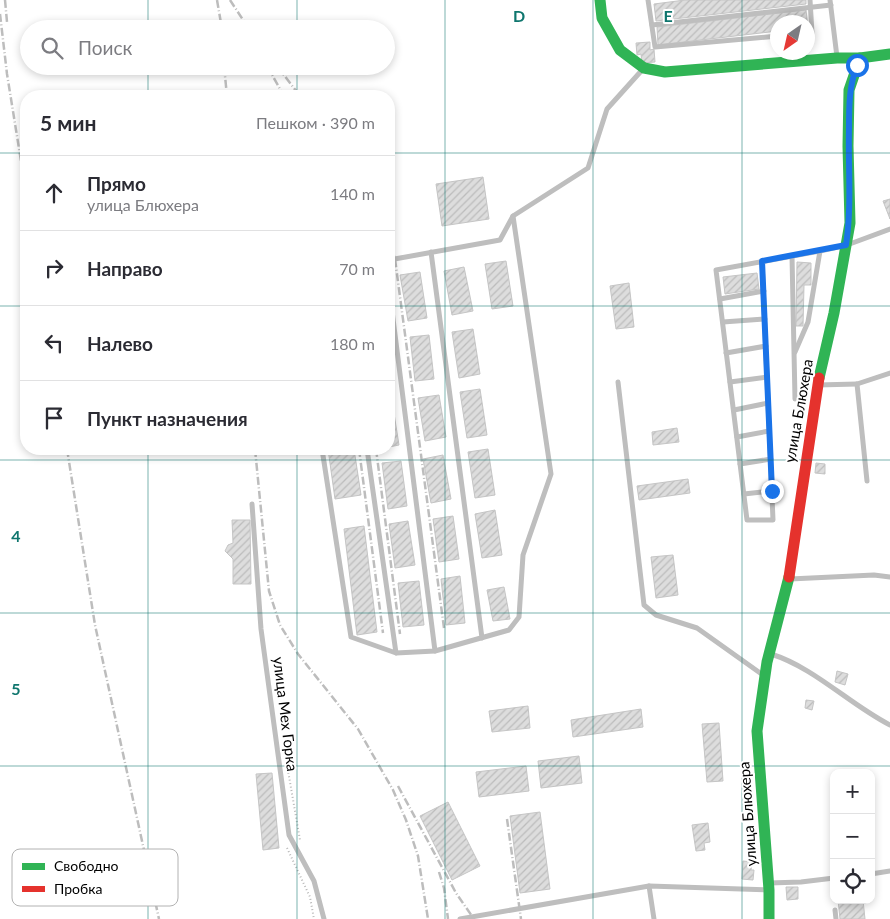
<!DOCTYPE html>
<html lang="ru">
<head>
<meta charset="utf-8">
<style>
	:root { --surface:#fff; --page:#f2f2f3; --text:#2b2b33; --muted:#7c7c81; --line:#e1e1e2 }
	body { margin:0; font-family:Lato,sans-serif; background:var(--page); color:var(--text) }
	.controls { position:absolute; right:15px; bottom:15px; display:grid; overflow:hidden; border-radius:10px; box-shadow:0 2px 8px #0003 }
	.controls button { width:45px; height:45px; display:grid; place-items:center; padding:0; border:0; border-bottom:1px solid var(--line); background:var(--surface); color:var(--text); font:25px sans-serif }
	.compass { position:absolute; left:770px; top:15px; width:45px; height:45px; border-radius:50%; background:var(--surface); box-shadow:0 2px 8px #0003; rotate:214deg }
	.stop { position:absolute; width:15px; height:15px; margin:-11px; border:4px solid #1a73e8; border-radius:50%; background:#fff }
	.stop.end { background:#1a73e8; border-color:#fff; box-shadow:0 1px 5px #0008 }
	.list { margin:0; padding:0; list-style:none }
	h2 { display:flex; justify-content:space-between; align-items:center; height:65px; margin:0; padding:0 20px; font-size:21px }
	h2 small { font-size:16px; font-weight:400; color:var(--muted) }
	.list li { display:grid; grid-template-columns:32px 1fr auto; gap:15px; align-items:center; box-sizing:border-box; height:75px; padding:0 20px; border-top:1px solid var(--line) }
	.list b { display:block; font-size:19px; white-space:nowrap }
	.list p { margin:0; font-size:16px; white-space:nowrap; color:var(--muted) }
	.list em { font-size:16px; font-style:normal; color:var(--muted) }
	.icon { flex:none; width:28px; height:28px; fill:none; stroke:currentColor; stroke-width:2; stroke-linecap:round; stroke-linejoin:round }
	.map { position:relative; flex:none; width:890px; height:919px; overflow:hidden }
	.search { position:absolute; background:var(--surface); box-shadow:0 2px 8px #0003; left:20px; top:20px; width:375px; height:55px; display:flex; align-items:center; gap:12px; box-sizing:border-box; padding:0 18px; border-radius:28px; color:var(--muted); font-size:19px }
	.panel { position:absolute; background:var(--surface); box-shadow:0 2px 8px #0003; left:20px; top:90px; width:375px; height:365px; border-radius:20px }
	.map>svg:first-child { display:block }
</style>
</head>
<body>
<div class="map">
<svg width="890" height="919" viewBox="0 0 890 919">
	<defs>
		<pattern id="building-hatch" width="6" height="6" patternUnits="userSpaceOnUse" patternTransform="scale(1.25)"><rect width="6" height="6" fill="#ddd"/><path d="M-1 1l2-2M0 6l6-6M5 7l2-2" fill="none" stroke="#bcbcbc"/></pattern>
	</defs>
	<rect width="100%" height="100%" fill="#fff"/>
	<g fill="url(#building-hatch)" stroke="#c5c5c5">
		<polygon points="685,0 806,0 806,4 656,21 654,4"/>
		<polygon points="806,10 808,27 808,22 778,22 778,31 658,45 657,27"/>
		<polygon points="650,42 650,50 654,49 655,62 642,63 641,54 637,55 636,43"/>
		<polygon points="483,177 489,219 442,226 436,184"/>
		<polygon points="890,199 890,219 883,201"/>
		<polygon points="506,261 513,306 492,309 485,264"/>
		<polygon points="797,262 811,263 811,285 804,285 803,326 796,326"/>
		<polygon points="464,267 473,311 452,315 444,271"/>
		<polygon points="420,272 427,318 408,321 400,275"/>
		<polygon points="757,273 759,289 725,294 723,277"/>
		<polygon points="629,283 634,327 616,329 610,286"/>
		<polygon points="473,329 480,374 459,378 452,332"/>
		<polygon points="429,335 434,379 415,381 410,337"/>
		<polygon points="480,389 487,435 467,438 460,392"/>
		<polygon points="439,395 446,437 425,441 418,398"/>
		<polygon points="392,401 399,445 389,447 389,402"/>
		<polygon points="677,428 679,442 653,445 652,432"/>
		<polygon points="328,449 354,449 361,495 335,499"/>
		<polygon points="488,449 495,495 475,498 468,452"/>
		<polygon points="443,455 451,499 431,503 423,459"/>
		<polygon points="401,461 407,506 388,509 382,463"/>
		<polygon points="816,463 825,464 825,474 815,473"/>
		<polygon points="688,479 690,493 639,500 637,486"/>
		<polygon points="495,510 502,555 482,558 475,514"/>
		<polygon points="453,516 459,559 439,562 433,519"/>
		<polygon points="232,520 250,520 251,584 233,584 233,559 225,551 228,545 233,543"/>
		<polygon points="408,521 415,565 395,568 389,524"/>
		<polygon points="364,526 377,632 357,635 344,529"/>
		<polygon points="673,555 678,595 656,598 651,557"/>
		<polygon points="460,576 465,623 446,625 441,579"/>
		<polygon points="419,581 424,625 403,627 398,583"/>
		<polygon points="504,587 510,619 493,621 487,590"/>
		<polygon points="837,671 848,674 845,685 835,682"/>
		<polygon points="806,700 814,701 812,710 805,708"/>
		<polygon points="528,706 530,728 492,732 489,711"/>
		<polygon points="641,709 643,727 573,737 571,720"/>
		<polygon points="719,723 723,781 707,782 702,724"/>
		<polygon points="579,756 582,783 541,788 538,761"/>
		<polygon points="526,766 529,791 479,797 476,772"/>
		<polygon points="272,773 279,848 263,850 256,774"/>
		<polygon points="448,802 480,866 452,880 420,816"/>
		<polygon points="540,812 550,889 520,893 510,816"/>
		<polygon points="708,823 710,842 704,843 705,850 696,851 692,825"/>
		<polygon points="743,861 752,862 751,870 754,870 753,880 742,879"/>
		<polygon points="786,887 798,887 798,899 787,900"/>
		<polygon points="838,900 863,900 865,919 840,919"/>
	</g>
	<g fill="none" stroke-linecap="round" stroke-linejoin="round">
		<g stroke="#b8b8b8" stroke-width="2" stroke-dasharray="1 2.5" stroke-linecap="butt">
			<polyline points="286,759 300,840"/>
			<polyline points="287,848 310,897 314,919"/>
		</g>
		<g stroke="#bebebe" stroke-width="5">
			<polyline points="648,0 655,47 778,36"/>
			<polyline points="830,0 837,57"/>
			<polyline points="652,25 831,5"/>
			<polyline points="808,33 812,33 810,0"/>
			<polyline points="431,252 482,638"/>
			<polyline points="792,256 795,399"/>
			<polyline points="389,260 500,240 513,216 588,168 607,109 643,69"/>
			<polyline points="762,261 773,520 747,520 716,270 820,251 847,245 890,229"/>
			<polyline points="389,287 435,651"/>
			<polyline points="720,299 764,291"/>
			<polyline points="723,322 765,319"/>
			<polyline points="795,352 808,322 820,251"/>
			<polyline points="726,353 766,346"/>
			<polyline points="618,382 644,605 656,615 697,628 763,675"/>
			<polyline points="730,382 767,377"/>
			<polyline points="857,384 867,481"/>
			<polyline points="817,385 857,384 890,373"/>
			<polyline points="734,410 768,403"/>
			<polyline points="737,437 769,431"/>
			<polyline points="322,449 351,637 396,653 435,651 509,630 519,617 523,555 551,474 513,216"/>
			<polyline points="367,449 396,653"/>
			<polyline points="740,464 771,459"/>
			<polyline points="744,494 772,491"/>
			<polyline points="252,504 261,629 289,835 314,881 324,919"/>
			<polyline points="790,579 874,575 890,577"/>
			<path d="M771,654C815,668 849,704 890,725"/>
			<polyline points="871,874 890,871"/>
			<polyline points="769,883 801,882 834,878"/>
			<polyline points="649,886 654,919"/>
			<polyline points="835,910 836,919"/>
			<polyline points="460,919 649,886 768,890"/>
		</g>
		<g stroke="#30b455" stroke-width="11">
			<polyline points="600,0 602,18 620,50 644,68 665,72 837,58 860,58"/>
			<polyline points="819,378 834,313 850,223 848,146 849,90 860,58 890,54"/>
			<polyline points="769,919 769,890 757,731 767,662 789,577"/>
		</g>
		<polyline stroke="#e5322d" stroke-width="11" points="789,577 819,378"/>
		<g stroke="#bdbdbd" stroke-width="2.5" stroke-dasharray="8 2.5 1 2.5" stroke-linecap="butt">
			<polyline points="5,0 7,22"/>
			<polyline points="217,0 222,29"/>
			<polyline points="230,0 249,29"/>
			<polyline points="0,14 7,74 26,192"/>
			<polyline points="224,66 227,96"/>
			<polyline points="267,66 284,96"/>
			<polyline points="277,66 300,96"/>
			<polyline points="389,232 395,259 444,628"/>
			<polyline points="67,449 95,625 159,919"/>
			<polyline points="255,449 269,591 280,625 298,654 358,729 393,790 406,820 418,856 428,919"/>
			<polyline points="359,449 383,633"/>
			<polyline points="376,449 400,634"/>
			<polyline points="398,786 456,893 474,919"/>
			<polyline points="507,819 521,919"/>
			<polyline points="439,872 444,888 448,919"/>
		</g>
	</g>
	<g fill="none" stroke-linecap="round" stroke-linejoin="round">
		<path stroke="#1a73e8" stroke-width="6" d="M772,491L762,261L846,245C852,206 848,168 849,129C849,105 849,87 857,65"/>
	</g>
	<path fill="none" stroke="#0f766e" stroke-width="1" stroke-opacity="0.55" d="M148,0V29M297,0V29M445,0V919M593,0V919M742,0V919M148,66V96M297,66V96M0,153H26M389,153H890M0,306H26M389,306H890M148,449V919M297,449V919M0,460H890M0,613H890M0,766H890"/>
	<g text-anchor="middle" stroke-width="4" stroke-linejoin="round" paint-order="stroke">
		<g font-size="15" fill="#000" stroke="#fff">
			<text transform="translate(799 411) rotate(-80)" y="5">улица Блюхера</text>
			<text transform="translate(285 714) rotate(83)" y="5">улица Мех Горка</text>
			<text transform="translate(748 814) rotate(-94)" y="5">улица Блюхера</text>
		</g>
	</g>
	<rect x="12" y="849" width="166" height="57" rx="8" fill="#fff" stroke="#b2b2b2" stroke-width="1"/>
	<rect x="22" y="863" width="23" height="7" fill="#30b455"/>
	<rect x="22" y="886" width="23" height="6" fill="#e5322d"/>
	<g font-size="14" fill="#000">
		<text x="54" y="871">Свободно</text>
		<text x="54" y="894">Пробка</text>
	</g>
	<g font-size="16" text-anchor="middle" font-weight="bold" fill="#0f766e" stroke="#fff" stroke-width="4" stroke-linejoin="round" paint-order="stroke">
		<text x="519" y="22">D</text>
		<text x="668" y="22">E</text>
		<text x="16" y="542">4</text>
		<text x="16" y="695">5</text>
	</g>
</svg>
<div class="controls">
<button>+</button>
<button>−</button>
<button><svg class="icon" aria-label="locate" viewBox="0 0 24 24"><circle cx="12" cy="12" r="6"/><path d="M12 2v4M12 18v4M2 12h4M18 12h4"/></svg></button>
</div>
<svg class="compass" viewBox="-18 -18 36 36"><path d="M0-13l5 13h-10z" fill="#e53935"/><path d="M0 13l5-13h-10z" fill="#7c7c81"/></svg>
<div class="stop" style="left:857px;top:65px"></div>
<div class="stop end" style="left:772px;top:491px"></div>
<div class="search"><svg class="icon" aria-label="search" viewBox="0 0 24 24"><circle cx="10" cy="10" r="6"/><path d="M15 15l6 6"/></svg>Поиск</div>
<section class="panel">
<h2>5 мин<small>Пешком · 390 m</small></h2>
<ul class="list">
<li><svg class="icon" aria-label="ahead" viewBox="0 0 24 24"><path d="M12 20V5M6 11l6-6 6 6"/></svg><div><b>Прямо</b><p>улица Блюхера</p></div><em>140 m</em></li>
<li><svg class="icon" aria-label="right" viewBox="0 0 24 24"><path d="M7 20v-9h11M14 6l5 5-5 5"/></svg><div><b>Направо</b></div><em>70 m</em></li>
<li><svg class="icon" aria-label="left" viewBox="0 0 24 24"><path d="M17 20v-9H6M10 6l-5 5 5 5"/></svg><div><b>Налево</b></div><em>180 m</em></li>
<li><svg class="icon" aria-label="arrive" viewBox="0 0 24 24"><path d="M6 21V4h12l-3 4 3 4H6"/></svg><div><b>Пункт назначения</b></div></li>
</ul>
</section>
</div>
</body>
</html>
